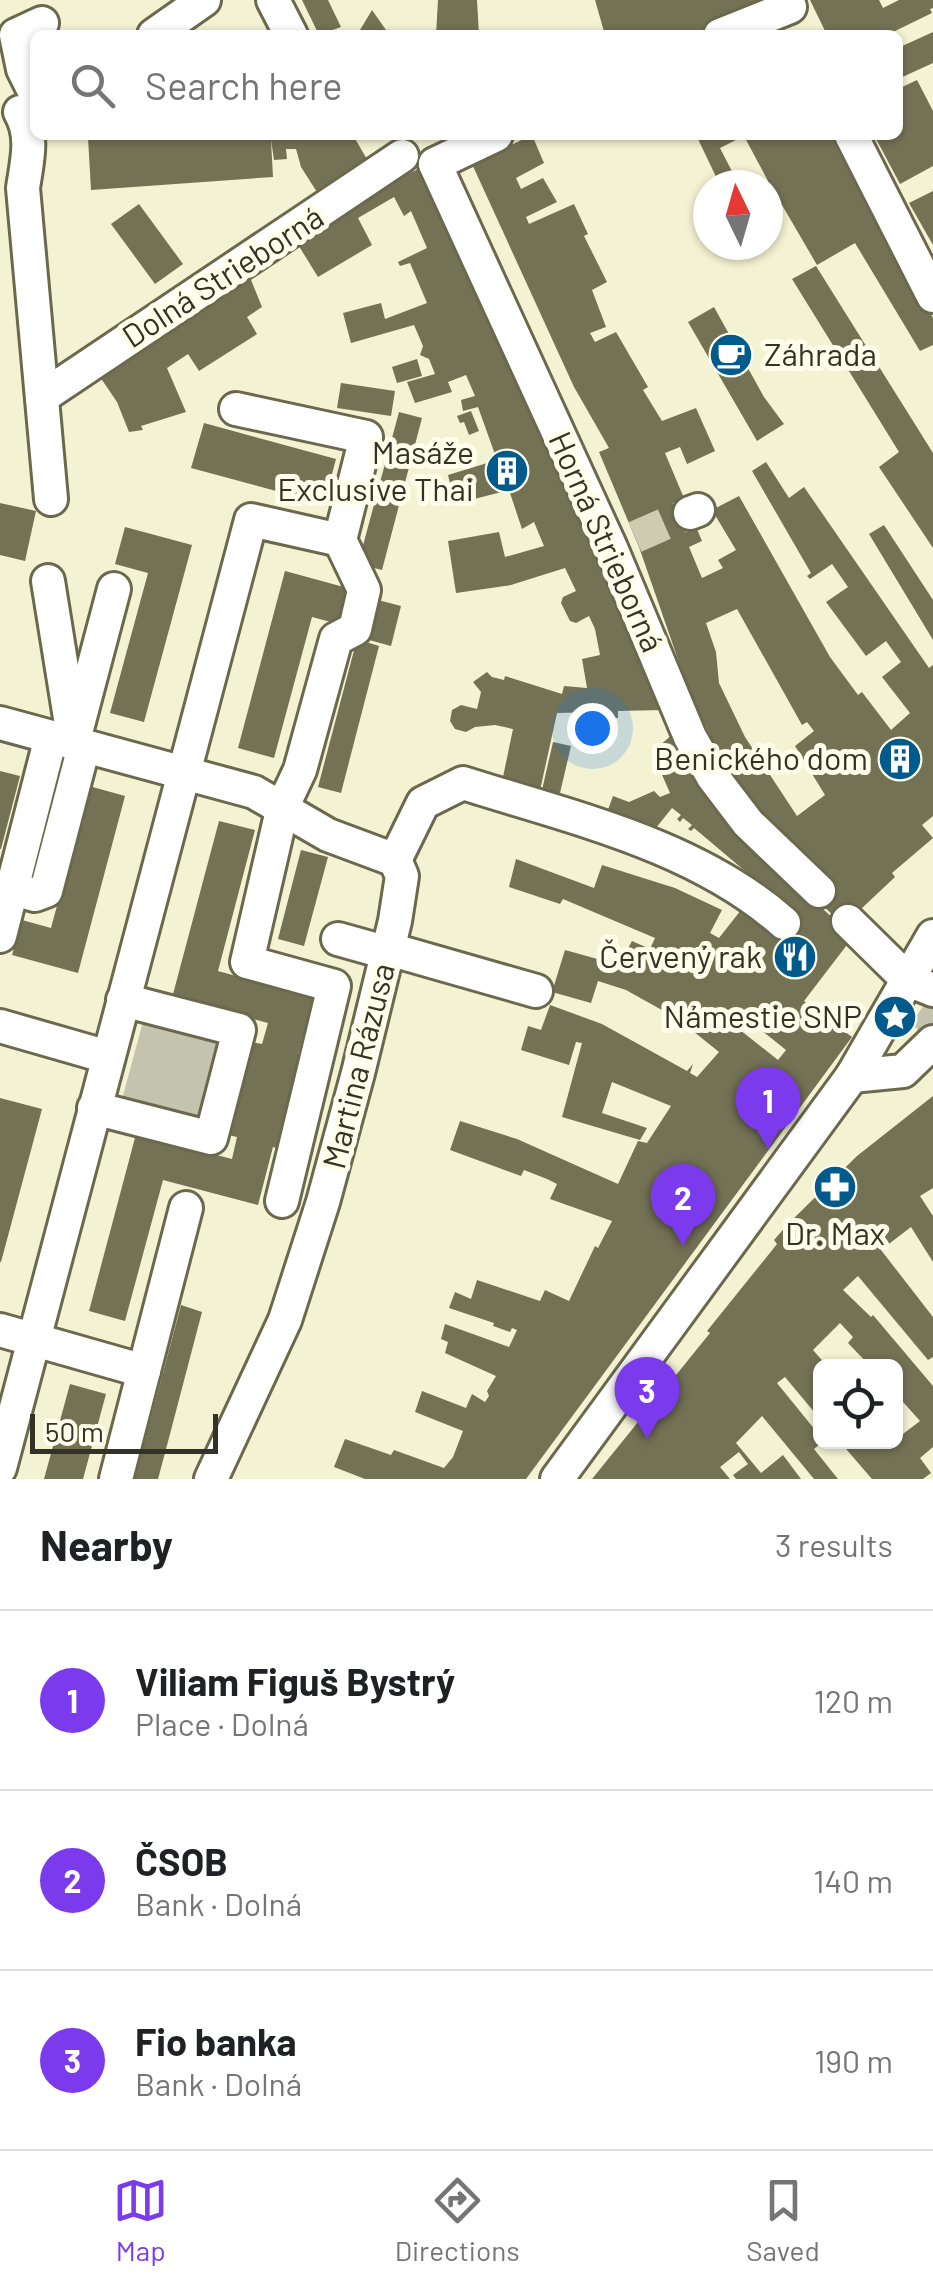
<!DOCTYPE html>
<html lang="en">
<head>
<meta charset="utf-8">
<style>
	:root { --surface:#fff; --page:#f6f6f6; --text:#202124; --muted:#757577; --line:#e0e0e0; --accent:#7c3aed }
	body { margin:0; font-family:Barlow,sans-serif; background:var(--page); color:var(--text) }
	.controls { position:absolute; right:30px; bottom:30px; display:grid; overflow:hidden; border-radius:15px; box-shadow:0 2px 8px #0004 }
	.controls button { width:90px; height:90px; display:grid; place-items:center; padding:0; border:0; border-bottom:2px solid var(--line); background:var(--surface); color:var(--text); font:50px sans-serif }
	.compass { position:absolute; left:693px; top:170px; width:90px; height:90px; border-radius:50%; background:var(--surface); box-shadow:0 2px 8px #0004; rotate:355deg }
	.scale { position:absolute; left:30px; bottom:25px; width:188px; box-sizing:border-box; padding-left:10px; border:5px solid #333226; border-top:0; font-size:28px; line-height:35px; white-space:nowrap; color:#333226; -webkit-text-stroke:8px #fffeeb; paint-order:stroke }
	.you { position:absolute; left:592px; top:728px; width:35px; height:35px; margin:-25px; border:8px solid #fff; border-radius:50%; background:#1a73e8; box-shadow:0 0 0 15px #1a73e833 }
	.badge { display:grid; place-items:center; width:65px; height:65px; border-radius:50%; background:var(--accent); color:#fff; font-size:32px; font-weight:700 }
	.pin { position:absolute; translate:-50% -82px; filter:drop-shadow(0 2px 5px #0008) }
	.pin::after { content:''; position:absolute; top:52px; width:35px; height:30px; background:inherit; clip-path:polygon(0 0,100% 0,50% 100%) }
	.list { margin:0; padding:0; list-style:none }
	h2 { display:flex; justify-content:space-between; align-items:center; height:130px; margin:0; padding:0 40px; font-size:42px }
	h2 small { font-size:32px; font-weight:400; color:var(--muted) }
	.list li { display:grid; grid-template-columns:65px 1fr auto; gap:30px; align-items:center; box-sizing:border-box; height:180px; padding:0 40px; border-top:2px solid var(--line) }
	.list b { display:block; font-size:38px; white-space:nowrap }
	.list p { margin:0; font-size:32px; white-space:nowrap; color:var(--muted) }
	.list em { font-size:32px; font-style:normal; color:var(--muted) }
	.icon { flex:none; width:55px; height:55px; fill:none; stroke:currentColor; stroke-width:2; stroke-linecap:round; stroke-linejoin:round }
	.map { position:relative; flex:none; width:933px; height:1479px; overflow:hidden }
	.search { position:absolute; background:var(--surface); box-shadow:0 2px 8px #0004; left:30px; right:30px; top:30px; height:110px; display:flex; align-items:center; gap:25px; box-sizing:border-box; padding:0 35px; border-radius:15px; color:var(--muted); font-size:38px }
	.sheet { height:670px; background:var(--surface) }
	nav { display:flex; justify-content:space-around; align-items:center; box-sizing:border-box; height:140px; border-top:2px solid var(--line); background:var(--surface); font-size:28px; color:var(--muted) }
	nav a { display:grid; justify-items:center; gap:5px }
	nav .on { color:var(--accent) }
	.map>svg:first-child { display:block }
</style>
</head>
<body>
<div class="map">
<svg width="933" height="1479" viewBox="0 0 933 1479">
	<rect width="100%" height="100%" fill="#f3f2d2"/>
	<g fill="#c4c3ae">
		<polygon points="930,997 933,1000 933,1034 927,1039 911,1023"/>
		<polygon points="147,1007 239,1030 211,1138 118,1114"/>
	</g>
	<g fill="#737255" fill-rule="evenodd">
		<polygon points="302,0 328,0 341,27 319,35"/>
		<polygon points="438,0 477,0 479,35 436,35"/>
		<polygon points="595,0 764,0 766,5 697,35 605,35"/>
		<polygon points="810,0 879,0 883,8 899,0 933,0 933,8 930,9 932,13 891,33 892,35 827,35"/>
		<polygon points="372,10 386,30 383,35 357,35"/>
		<polygon points="933,32 933,63 898,79 898,48"/>
		<polygon points="917,80 933,111 933,166 900,184 874,135 898,135 898,89"/>
		<polygon points="137,135 353,135 372,168 322,200 301,167 296,149 286,149 287,159 274,160 271,140 273,177 91,190 88,138"/>
		<path d="M532,135L544,163L516,178L521,189L543,178L557,202L526,217L529,224L574,204L588,234L584,236L607,282L592,290L606,327L590,333L595,342L616,332L648,387L643,390L662,421L696,408L715,451L687,464L680,447L665,453L702,541L689,547L702,578L723,568L718,560L736,550L712,510L739,496L830,657L858,695L862,692L891,730L910,713L882,677L901,662L886,641L866,656L826,602L848,587L832,564L810,579L807,576L811,573L752,471L766,462L789,498L804,487L929,668L933,665V816L922,825L933,838L892,873L895,877L844,925L813,897L719,753L690,694L639,547L599,452L609,448L574,387L472,164ZM737,609L802,725L807,722L814,731L795,746L825,795L797,816L745,737L719,683L716,652L706,623Z"/>
		<polygon points="696,135 830,135 933,318 933,345 920,351 855,243 817,265 782,205 777,208 772,199 776,195 771,188 761,185 768,181 744,136 720,148 739,185 720,185"/>
		<polygon points="426,165 459,233 663,710 618,711 618,718 602,718 602,712 557,713 539,795 519,788 503,777 513,729 495,725 475,727 466,732 455,729 450,721 452,710 461,705 477,709 481,692 473,682 487,672 492,677 504,680 505,676 562,694 564,686 587,688 582,659 600,655 595,629 589,616 576,623 570,621 561,603 563,597 576,591 565,568 511,585 456,593 448,541 499,532 505,557 544,546 534,522 522,529 509,490 455,504 448,475 497,460 478,407 463,411 461,400 475,396 466,375 448,382 452,392 415,403 407,382 435,374 429,359 420,355 423,346 414,325 351,343 343,313 381,303 385,319 427,303 410,263 400,266 398,262 427,248 411,211 404,216 394,197 358,218 372,245 318,277 297,243 351,211 347,205"/>
		<polygon points="933,191 933,245 909,203"/>
		<polygon points="139,204 183,264 155,284 111,224"/>
		<polygon points="816,266 933,453 933,548 879,467 899,452 792,279"/>
		<polygon points="249,275 262,307 247,317 257,334 199,371 188,354 167,368 186,412 141,426 143,430 129,432 117,402 98,374"/>
		<polygon points="714,307 764,397 784,424 757,441 688,322"/>
		<polygon points="417,359 422,376 397,383 392,367"/>
		<polygon points="341,383 395,391 391,416 337,408"/>
		<polygon points="471,411 479,431 469,435 464,422 460,423 457,416"/>
		<polygon points="399,412 422,418 382,570 358,564"/>
		<polygon points="204,423 336,459 324,504 191,468"/>
		<polygon points="0,503 36,511 25,561 0,555"/>
		<polygon points="884,525 933,600 933,640 869,534"/>
		<polygon points="125,527 192,545 144,722 110,713 148,573 115,564"/>
		<polygon points="285,571 351,589 342,625 312,617 274,758 238,748"/>
		<polygon points="378,600 401,606 391,646 369,640"/>
		<polygon points="357,639 379,646 341,793 318,787"/>
		<path d="M673,734L691,773L731,823L853,937L804,1001L852,1037L526,1479H365L334,1467L345,1439L391,1455L394,1450L444,1468L453,1457L463,1431L415,1412L422,1391L466,1408L472,1394L485,1402L489,1396L487,1391L496,1376L445,1353L448,1342L441,1339L445,1324L509,1347L517,1330L512,1328L510,1332L493,1326L494,1323L449,1308L455,1292L471,1299L477,1280L540,1301L545,1290L569,1301L595,1246L598,1248L612,1221L550,1199L557,1184L547,1179L524,1170L521,1176L450,1150L460,1121L517,1139L618,1184L638,1141L647,1143L671,1106L612,1082L602,1113L647,1128L640,1140L562,1117L582,1043L576,1042L569,1065L521,1050L528,1026L541,1030L550,1005L602,1024L687,1071L693,1064L690,1073L697,1077L719,1052L678,1019L626,990L598,981L591,1003L552,992L565,950L619,965L632,941L650,949L655,938L563,899L560,904L509,887L516,859L594,888L602,865L675,888L722,910L710,933L719,938L748,901L741,875L745,871L694,828L691,831L688,829L692,825L683,818L680,822L677,819L681,815L672,808L651,834L605,818L613,796L629,802L654,791L660,797L670,793L652,752ZM748,1012L754,1016L750,1021L786,1050L778,1060L735,1026Z"/>
		<polygon points="553,742 571,746 560,793 542,790"/>
		<polygon points="0,771 20,776 1,849 0,849"/>
		<polygon points="89,786 125,796 78,973 12,955 22,920 51,928"/>
		<polygon points="219,821 255,830 218,971 313,997 298,1054 305,1056 280,1149 273,1147 258,1205 163,1180 125,1321 89,1311 136,1134 232,1159 237,1137 228,1135 252,1042 262,1044 268,1023 172,998"/>
		<polygon points="301,850 328,857 304,946 278,939"/>
		<polygon points="933,1096 933,1188 920,1196 933,1216 933,1262 911,1227 881,1250 933,1317 933,1357 928,1360 858,1276 843,1290 871,1317 873,1315 933,1386 933,1447 920,1458 931,1473 923,1479 872,1479 840,1442 896,1442 896,1433 899,1437 920,1421 896,1394 896,1366 870,1366 848,1343 853,1337 840,1323 813,1350 827,1366 820,1366 820,1419 785,1377 777,1383 820,1436 820,1444 814,1449 838,1479 814,1479 762,1416 736,1443 761,1473 783,1455 801,1479 736,1479 733,1475 748,1464 739,1452 720,1467 730,1479 592,1479 710,1333 707,1331 777,1244 774,1240 788,1224 857,1156"/>
		<polygon points="0,1098 42,1109 1,1262 0,1262"/>
		<polygon points="181,1305 202,1312 165,1453 158,1479 135,1479"/>
		<polygon points="70,1384 106,1394 83,1479 44,1479"/>
	</g>
	<g fill="none" stroke-linecap="round" stroke-linejoin="round">
		<polyline stroke="#cdccb0" stroke-width="32" stroke-dasharray="32 16" stroke-linecap="butt" points="635,537 690,513"/>
		<g stroke="#6a694e" stroke-width="38">
			<g id="minor">
				<polyline points="273,0 291,35"/>
				<polyline points="154,35 204,0"/>
				<polyline points="720,35 790,7"/>
				<polyline points="35,93 23,69 16,35 42,23"/>
				<path d="M20,112C34,136 27,161 23,188L51,499"/>
				<polyline points="851,135 933,296"/>
				<polyline points="435,164 611,548 690,737 713,777 748,823 819,891"/>
				<polyline points="435,164 496,135"/>
				<polyline points="42,397 402,156"/>
				<polyline points="690,513 698,510"/>
				<polyline points="48,581 74,743"/>
				<polyline points="0,723 254,792 328,835 395,860 402,876 395,921 358,1073 323,1202 285,1320 211,1479"/>
				<polyline points="77,729 114,589"/>
				<path d="M395,860L423,803L463,783C573,818 696,845 784,923"/>
				<polyline points="12,889 35,895 46,891 84,746"/>
				<polyline points="848,921 908,980 933,990"/>
				<polyline points="0,936 51,737"/>
				<polyline points="338,939 388,953"/>
				<polyline points="389,949 536,991"/>
				<polyline points="0,1026 108,1057"/>
				<polyline points="852,1076 903,1071 933,1042"/>
				<polyline points="94,1108 211,1138 239,1030 123,1000"/>
				<polyline points="282,1201 334,986 247,962 283,806 300,770 336,639 355,629 364,590 340,540"/>
				<polyline points="0,1330 144,1371"/>
				<polyline points="0,1468 251,520 340,540 366,437 236,409"/>
				<polyline points="116,1479 186,1208"/>
				<polyline points="557,1479 852,1076 933,936"/>
			</g>
		</g>
		<use href="#minor" stroke="#fff" stroke-width="32"/>
	</g>
	<defs>
		<g id="cafe-disc" transform="scale(2.25)"><circle r="9.5" fill="#005b8c" stroke="#fffeeb"/><path d="M-5.5-4.5H6V0H3Q3 3.5 0 3.5H-2.5Q-5.5 3.5-5.5 0ZM3-3.2v2h1.7v-2ZM-6 4.5H4V6H-6Z" fill="#fff"/></g>
		<g id="building-disc" transform="scale(2.25)"><circle r="9.5" fill="#005b8c" stroke="#fffeeb"/><path d="M-4-6H4V6H1V3H-1V6H-4ZM-2.5-4.3h1.7v1.8h-1.7ZM.8-4.3h1.7v1.8H.8ZM-2.5-1h1.7V.8h-1.7ZM.8-1h1.7V.8H.8Z" fill="#fff"/></g>
		<g id="restaurant-disc" transform="scale(2.25)"><circle r="9.5" fill="#005b8c" stroke="#fffeeb"/><path d="M-5-6h1v4h1v-4h1v4h1v-4h1v5L-1.5 .5V6h-2V.5L-5-1ZM5-6V6H3V1.5H1.5Q1.5-4 5-6Z" fill="#fff"/></g>
		<g id="sight-disc" transform="scale(2.25)"><circle r="9.5" fill="#005b8c" stroke="#fffeeb"/><path d="M0-6L1.8-2.2L6-1.7L2.9 1.2L3.7 5.4L0 3.3L-3.7 5.4L-2.9 1.2L-6-1.7L-1.8-2.2Z" fill="#fff"/></g>
		<g id="pharmacy-disc" transform="scale(2.25)"><circle r="9.5" fill="#005b8c" stroke="#fffeeb"/><path d="M-2-6h4v4h4v4h-4v4h-4v-4h-4v-4h4Z" fill="#fff"/></g>
	</defs>
	<g fill-rule="evenodd">
		<use href="#cafe-disc" x="731" y="355"/>
		<use href="#building-disc" x="507" y="471"/>
		<use href="#building-disc" x="900" y="759"/>
		<use href="#restaurant-disc" x="795" y="957"/>
		<use href="#sight-disc" x="895" y="1017"/>
		<use href="#pharmacy-disc" x="835" y="1187"/>
	</g>
	<g text-anchor="middle" stroke-width="10" stroke-linejoin="round" paint-order="stroke">
		<g font-size="32" fill="#333226" stroke="#fffeeb">
			<text transform="translate(223 277) rotate(-33)" y="11">Dolná Strieborná</text>
			<text transform="translate(606 542) rotate(66)" y="11">Horná Strieborná</text>
			<text transform="translate(359 1066) rotate(-76)" y="11">Martina Rázusa</text>
		</g>
		<g font-size="32" fill="#333226" stroke="#fffeeb" text-anchor="end">
			<text x="764" y="366" text-anchor="start">Záhrada</text>
			<text x="474" y="464">Masáže<tspan x="474" dy="37">Exclusive Thai</tspan></text>
			<text x="868" y="770">Benického dom</text>
			<text x="762" y="968">Červený rak</text>
			<text x="862" y="1028">Námestie SNP</text>
			<text x="835" y="1245" text-anchor="middle">Dr. Max</text>
		</g>
	</g>
</svg>
<div class="controls">
<button><svg class="icon" aria-label="locate" viewBox="0 0 24 24"><circle cx="12" cy="12" r="6"/><path d="M12 2v4M12 18v4M2 12h4M18 12h4"/></svg></button>
</div>
<svg class="compass" viewBox="-18 -18 36 36"><path d="M0-13l5 13h-10z" fill="#e53935"/><path d="M0 13l5-13h-10z" fill="#757577"/></svg>
<div class="scale">50 m</div>
<div class="you"></div>
<div class="pin badge" style="left:768px;top:1149px">1</div>
<div class="pin badge" style="left:683px;top:1246px">2</div>
<div class="pin badge" style="left:647px;top:1439px">3</div>
<div class="search"><svg class="icon" aria-label="search" viewBox="0 0 24 24"><circle cx="10" cy="10" r="6"/><path d="M15 15l6 6"/></svg>Search here</div>
</div>
<section class="sheet">
<h2>Nearby<small>3 results</small></h2>
<ul class="list">
<li><span class="badge">1</span><div><b>Viliam Figuš Bystrý</b><p>Place · Dolná</p></div><em>120 m</em></li>
<li><span class="badge">2</span><div><b>ČSOB</b><p>Bank · Dolná</p></div><em>140 m</em></li>
<li><span class="badge">3</span><div><b>Fio banka</b><p>Bank · Dolná</p></div><em>190 m</em></li>
</ul>
</section>
<nav>
<a class="on"><svg class="icon" aria-label="map" viewBox="0 0 24 24"><path d="M3 6l6-2 6 2 6-2v14l-6 2-6-2-6 2zM9 4v14M15 6v14"/></svg>Map</a>
<a><svg class="icon" aria-label="directions" viewBox="0 0 24 24"><path d="M12 3l9 9-9 9-9-9zM9 14v-3h6M13 9l2 2-2 2"/></svg>Directions</a>
<a><svg class="icon" aria-label="saved" viewBox="0 0 24 24"><path d="M7 4h10v16l-5-4-5 4z"/></svg>Saved</a>
</nav>
</body>
</html>
